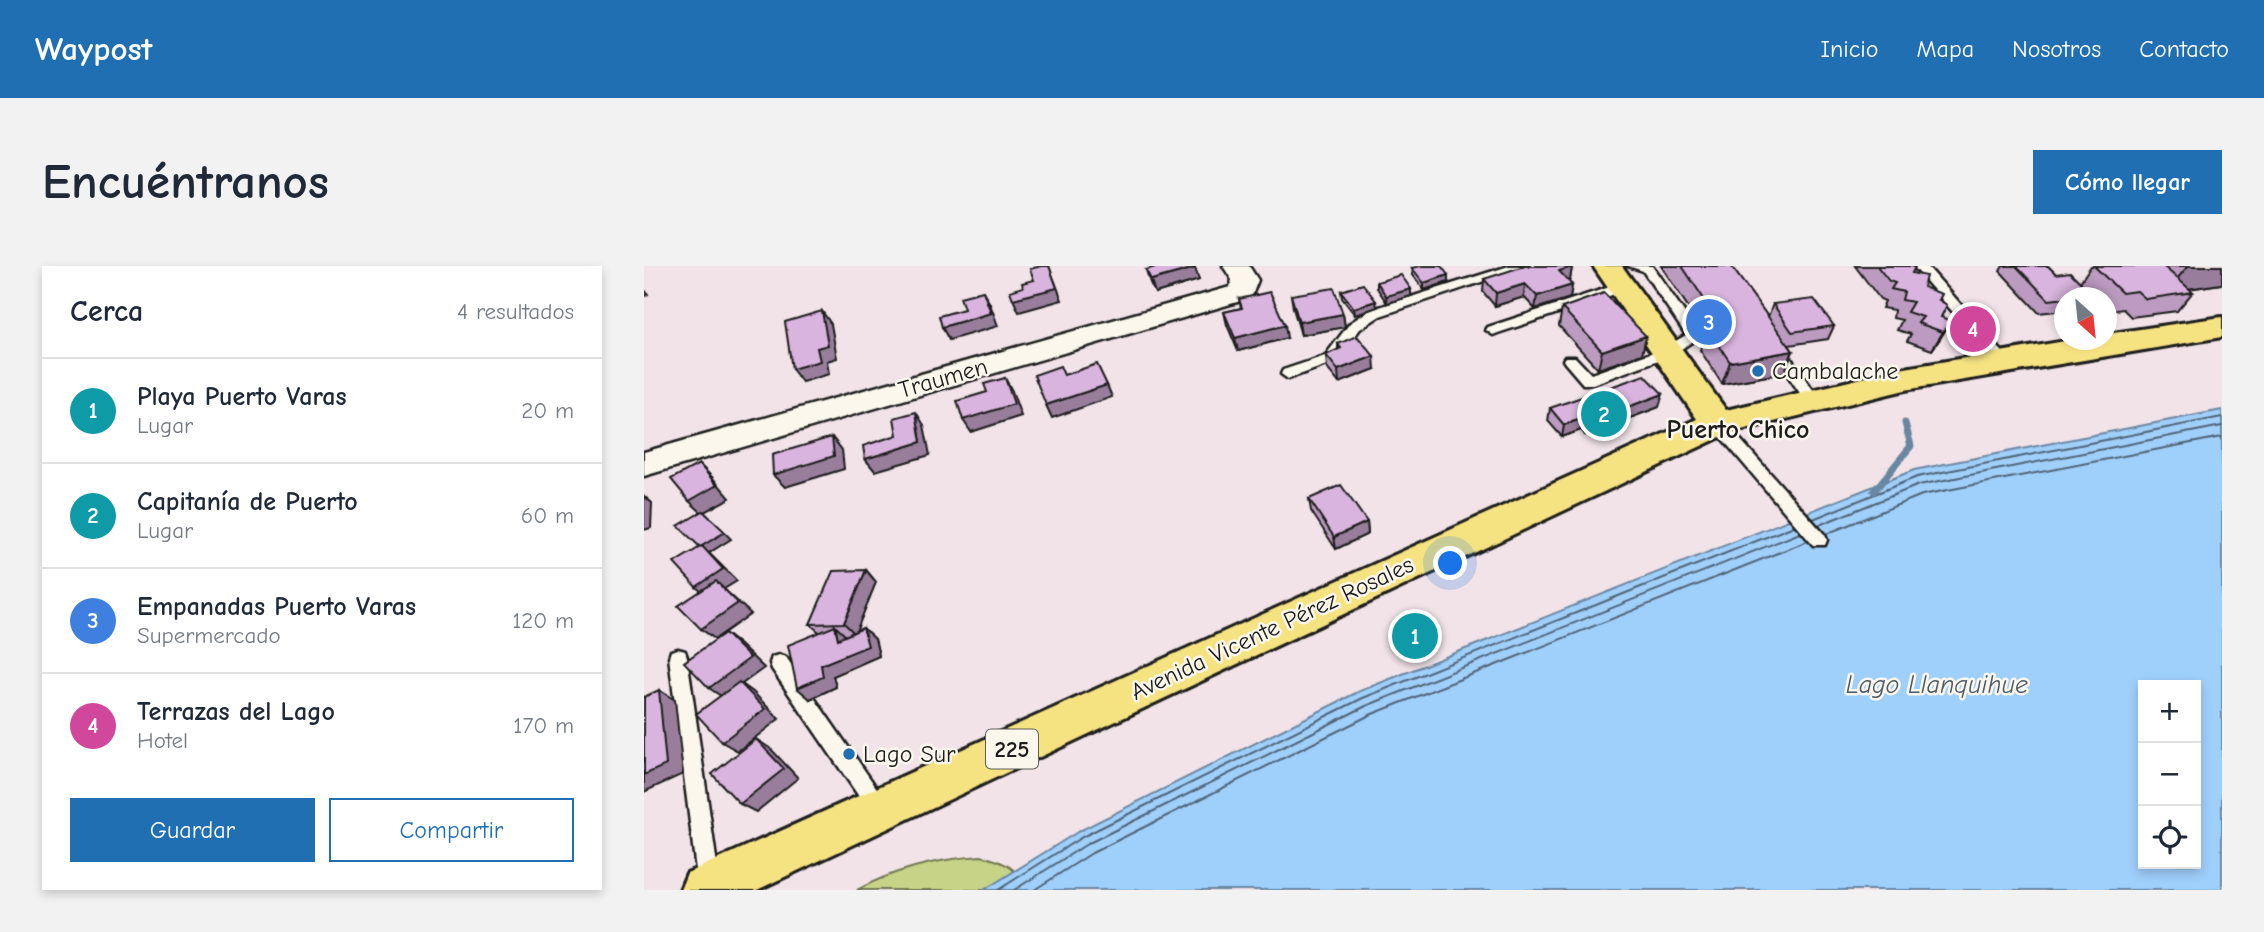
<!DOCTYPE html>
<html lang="es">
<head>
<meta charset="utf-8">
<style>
	:root { --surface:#fff; --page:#f2f2f3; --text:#1f2937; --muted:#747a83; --line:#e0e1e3; --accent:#1f6fb2 }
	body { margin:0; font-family:"Comic Neue",sans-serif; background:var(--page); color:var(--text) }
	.controls { position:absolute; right:21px; bottom:21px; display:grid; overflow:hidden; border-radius:0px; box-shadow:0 4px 10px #0003 }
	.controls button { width:63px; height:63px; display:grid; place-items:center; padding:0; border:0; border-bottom:2px solid var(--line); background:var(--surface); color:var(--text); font:35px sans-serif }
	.compass { position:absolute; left:1410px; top:21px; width:63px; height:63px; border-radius:50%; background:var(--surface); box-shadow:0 4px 10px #0003; rotate:153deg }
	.you { position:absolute; left:807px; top:298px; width:24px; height:24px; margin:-18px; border:5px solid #fff; border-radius:50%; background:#1a73e8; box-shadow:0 0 0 10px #1a73e833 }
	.badge { display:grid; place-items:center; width:46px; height:46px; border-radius:50%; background:var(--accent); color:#fff; font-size:23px; font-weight:700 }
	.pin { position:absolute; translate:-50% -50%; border:4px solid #fff; box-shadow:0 2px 7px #0006 }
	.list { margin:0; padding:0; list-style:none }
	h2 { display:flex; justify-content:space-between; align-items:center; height:91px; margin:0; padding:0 28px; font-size:30px }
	h2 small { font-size:23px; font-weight:400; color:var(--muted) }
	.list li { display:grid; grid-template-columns:46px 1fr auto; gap:21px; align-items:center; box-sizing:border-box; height:105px; padding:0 28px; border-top:2px solid var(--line) }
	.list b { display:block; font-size:26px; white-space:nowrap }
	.list p { margin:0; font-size:23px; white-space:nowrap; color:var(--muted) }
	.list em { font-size:23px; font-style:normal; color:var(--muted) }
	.actions { display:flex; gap:14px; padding:21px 28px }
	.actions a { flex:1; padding:16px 0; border:2px solid var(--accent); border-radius:0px; text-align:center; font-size:24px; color:var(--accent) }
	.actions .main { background:var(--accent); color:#fff }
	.icon { flex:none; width:38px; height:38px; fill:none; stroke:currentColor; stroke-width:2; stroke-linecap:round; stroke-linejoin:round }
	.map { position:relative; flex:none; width:1578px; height:624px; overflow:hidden; border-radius:0px }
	header { display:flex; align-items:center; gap:42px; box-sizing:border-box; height:98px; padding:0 35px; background:var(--accent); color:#fff }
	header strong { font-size:33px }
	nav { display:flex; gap:38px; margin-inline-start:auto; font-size:24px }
	.intro { display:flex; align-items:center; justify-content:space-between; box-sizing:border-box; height:168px; padding:0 42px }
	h1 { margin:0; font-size:49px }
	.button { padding:18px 32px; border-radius:0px; background:var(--accent); color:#fff; font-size:24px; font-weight:700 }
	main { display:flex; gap:42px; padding:0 42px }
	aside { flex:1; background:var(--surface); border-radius:0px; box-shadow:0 4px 10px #0003 }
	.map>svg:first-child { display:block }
</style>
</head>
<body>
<header>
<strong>Waypost</strong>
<nav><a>Inicio</a><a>Mapa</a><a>Nosotros</a><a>Contacto</a></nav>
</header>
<div class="intro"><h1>Encuéntranos</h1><a class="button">Cómo llegar</a></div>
<main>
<aside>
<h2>Cerca<small>4 resultados</small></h2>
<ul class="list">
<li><span class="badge" style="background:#0f9aa8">1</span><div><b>Playa Puerto Varas</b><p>Lugar</p></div><em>20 m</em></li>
<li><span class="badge" style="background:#0f9aa8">2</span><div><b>Capitanía de Puerto</b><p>Lugar</p></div><em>60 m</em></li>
<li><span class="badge" style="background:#3f7fe0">3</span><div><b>Empanadas Puerto Varas</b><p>Supermercado</p></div><em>120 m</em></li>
<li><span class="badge" style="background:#d1479c">4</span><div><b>Terrazas del Lago</b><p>Hotel</p></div><em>170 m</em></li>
</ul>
<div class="actions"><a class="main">Guardar</a><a>Compartir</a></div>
</aside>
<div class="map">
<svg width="1578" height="624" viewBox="0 0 1578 624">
	<rect width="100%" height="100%" fill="#f1e3e8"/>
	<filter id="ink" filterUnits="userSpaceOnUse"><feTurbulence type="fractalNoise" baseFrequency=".0143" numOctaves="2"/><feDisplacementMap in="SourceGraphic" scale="14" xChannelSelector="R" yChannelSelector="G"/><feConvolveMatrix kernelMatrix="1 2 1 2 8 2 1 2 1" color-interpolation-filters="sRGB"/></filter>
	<g filter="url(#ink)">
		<path fill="#c7d387" stroke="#727852" stroke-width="2" d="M337,590C356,594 378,603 380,624H213C251,603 294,593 337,590Z"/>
		<path fill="#9fcffb" stroke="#6b87a2" stroke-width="2" fill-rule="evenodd" d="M1578,144V624H340L435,565L716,425L1270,204ZM1499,419H1552V598H1499Z"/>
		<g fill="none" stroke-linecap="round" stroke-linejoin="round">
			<g stroke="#506475" stroke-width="2">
				<polyline points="1169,253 1273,211 1578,151"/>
				<polyline points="1175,259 1275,219 1578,160"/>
				<polyline points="1182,268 1278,229 1578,171"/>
				<polyline points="354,624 438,571 719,432 1150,260"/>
				<polyline points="370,624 443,578 722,440 1156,267"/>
				<polyline points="390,624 448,587 726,449 1164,275"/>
			</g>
			<polyline stroke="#6b87a2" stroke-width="7" points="1230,225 1267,180 1261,157"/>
			<g stroke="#1c1c1c" stroke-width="5">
				<g id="lane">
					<polygon points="865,0 885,0 736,50 716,63 691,96 644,113 637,108 639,104 681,90 706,57 726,44"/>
					<polygon points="984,0 1008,0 1057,70 1028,89 949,118 939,118 921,97 919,94 921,91 931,91 947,108 1018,83 1042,69 999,5"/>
					<polygon points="1269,0 1283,0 1363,91 1365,94 1363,97 1353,97"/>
					<polygon points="978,17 985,21 983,24 854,67 849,69 842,64 844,61"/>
					<polygon points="1131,75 1136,77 1172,128 1174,132 1172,136 1162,136 1124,80"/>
					<polygon points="1074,153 1079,154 1181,269 1183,274 1181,279 1169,279 1069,162 1066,158 1069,154"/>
					<polygon points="34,383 41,385 43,391 76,620 74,624 56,624 54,620 25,391 27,385"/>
					<polygon points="135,389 142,391 243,537 246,544 243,551 236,554 229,551 128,403 126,397 128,391"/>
				</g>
			</g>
			<g stroke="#1c1c1c" stroke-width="5">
				<polygon id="street" points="579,0 605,0 614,14 607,32 0,210 0,186 586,21 588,14"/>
			</g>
			<g stroke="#1c1c1c" stroke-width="6">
				<polygon id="primary" points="949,0 978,0 1082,144 1261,102 1427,74 1462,74 1462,68 1578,51 1578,71 1261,124 1085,167 113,624 36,624 43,607 1053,153"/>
			</g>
			<use href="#lane" fill="#fbf7ec" fill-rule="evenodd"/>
			<use href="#street" fill="#fbf7ec" fill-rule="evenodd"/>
			<use href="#primary" fill="#f5e382" fill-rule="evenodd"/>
		</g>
		<g fill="#bb9bbf" stroke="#1c1c1c" stroke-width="2">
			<polygon points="1017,0 1087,0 1124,51 1129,38 1190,60 1184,73 1145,79 1149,85 1140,107 1078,118 1056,84 1062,68"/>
			<polygon points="1211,0 1267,0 1268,7 1279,21 1295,34 1297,51 1307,55 1288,84 1263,75 1267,68 1253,64 1258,54 1249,52 1250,44 1238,42 1241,35 1236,33"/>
			<polygon points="1359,0 1404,0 1412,8 1436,16 1447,0 1578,0 1577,18 1545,23 1549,26 1533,45 1487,51 1479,43 1464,45 1462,44 1462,32 1450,32 1448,29 1446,32 1420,32 1420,44 1395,47 1356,5"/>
			<polygon points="928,1 926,14 924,15 928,19 926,32 891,43 880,31 851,40 839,26 840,13"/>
			<polygon points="768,2 804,16 780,24 769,9"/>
			<polygon points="502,4 555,14 511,27 506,17"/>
			<polygon points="733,16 767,30 743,37 733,22"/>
			<polygon points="697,25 733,41 711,49 698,32"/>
			<polygon points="647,29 699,48 701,61 657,69 649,42"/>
			<polygon points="595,33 643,72 594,85 583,59 580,46 597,42"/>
			<polygon points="918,42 1002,70 998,88 954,103 915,60"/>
			<polygon points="694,78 731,103 695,117 683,102 682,89 694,84"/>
			<polygon points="1015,141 941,169 937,164 918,171 904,155 906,142"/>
			<polygon points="665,233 723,256 724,268 692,283 667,245"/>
			<polygon points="222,304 232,316 212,365 219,362 231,373 235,390 189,410 192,421 166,433 175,366 166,358"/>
		</g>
		<g fill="#987e9b" stroke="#1c1c1c" stroke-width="2">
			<polygon points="405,0 418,34 375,46 369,33"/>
			<polygon points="1544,0 1578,0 1578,17 1577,18 1522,26"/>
			<polygon points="928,1 926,14 913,18 915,5"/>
			<polygon points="551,2 555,14 511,27 507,14"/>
			<polygon points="804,9 804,16 780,24 780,17"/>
			<polygon points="881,18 880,31 851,40 852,27"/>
			<polygon points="928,19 926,32 891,43 893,30"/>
			<polygon points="0,23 4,28 0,31"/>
			<polygon points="767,23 767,30 743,37 742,30"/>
			<polygon points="339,25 346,38 354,60 305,74 298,61 347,47"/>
			<polygon points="732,35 733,41 711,49 710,42"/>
			<polygon points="178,45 187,58 193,92 183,95 185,108 158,116 148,103 173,82"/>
			<polygon points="699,48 701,61 657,69 655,56"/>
			<polygon points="1307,55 1296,73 1288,84 1299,66"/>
			<polygon points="641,59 643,72 594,85 591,72"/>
			<polygon points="1002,70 998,88 954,103 958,85"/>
			<polygon points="1149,85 1140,107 1078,118 1086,96"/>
			<polygon points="730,90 731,103 695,117 694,104"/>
			<polygon points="361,112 368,125 377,150 327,166 319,154"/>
			<polygon points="463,119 468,131 408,152 402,139"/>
			<polygon points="1019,128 1015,141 941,169 943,156"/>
			<polygon points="272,146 280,159 286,189 231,205 221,193 277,176"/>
			<polygon points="939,152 937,164 918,171 920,159"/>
			<polygon points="188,171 198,184 200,203 141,221 129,209"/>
			<polygon points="55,198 68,211 86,232 60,246 87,273 65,287 93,315 80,323 107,348 71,373 57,363 66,332 52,321 58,247 45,235"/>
			<polygon points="0,230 8,237 7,262 0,264"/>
			<polygon points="723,256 724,268 692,283 690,271"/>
			<polygon points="222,304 232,316 211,368 200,357"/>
			<polygon points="191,360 203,371 194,373"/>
			<polygon points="219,362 231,373 235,390 189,410 192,421 166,433 153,422"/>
			<polygon points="81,367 95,378 120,402 98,418 109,426 135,453 94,485 78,476 80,432 65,422"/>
			<polygon points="15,424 31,434 39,508 0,526 0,509"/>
			<polygon points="112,473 127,483 154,512 112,546 96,538"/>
		</g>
		<g fill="#d9b4de" stroke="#1c1c1c" stroke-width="2">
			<polygon points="397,0 405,0 413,22 369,33 366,25 379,21 378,17 390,14 386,3"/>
			<polygon points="514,0 550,0 551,2 507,14 502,4"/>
			<polygon points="777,0 797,0 804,9 780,17 768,2"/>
			<polygon points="880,0 927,0 928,1 915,5 928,19 893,30 881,18 852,27 840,13"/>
			<polygon points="1038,0 1087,0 1149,85 1086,96 1063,62 1078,60"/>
			<polygon points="1233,0 1267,0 1271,1 1268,7 1282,10 1279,21 1298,28 1295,34 1303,39 1297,51 1307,55 1299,66 1274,57 1279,51 1263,46 1269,36 1258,34 1260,26 1247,23 1251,17 1245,15"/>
			<polygon points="1372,0 1404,0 1412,8 1426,6 1449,29 1405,34"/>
			<polygon points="1450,0 1519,0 1549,26 1502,33 1493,25 1478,27"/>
			<polygon points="757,9 767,23 742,30 733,16"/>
			<polygon points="719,18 732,35 710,42 697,25"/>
			<polygon points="690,22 699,48 655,56 647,29"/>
			<polygon points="339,25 347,47 298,61 295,50 320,43 316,31"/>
			<polygon points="626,26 641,59 591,72 580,46 598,42 595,33"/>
			<polygon points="960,27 1002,70 958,85 918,42"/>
			<polygon points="1170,33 1190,60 1148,66 1129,38"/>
			<polygon points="178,45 184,79 173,82 176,95 148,103 141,56"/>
			<polygon points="713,70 730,90 694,104 682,89 697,82 694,78"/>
			<polygon points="453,98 463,119 402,139 390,109 416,100 420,109"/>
			<polygon points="1001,109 1019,128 943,156 939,152 920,159 906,142"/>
			<polygon points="361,112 370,138 319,154 313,135 343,126 340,118"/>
			<polygon points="272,146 277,176 221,193 219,180 253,169 250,152"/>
			<polygon points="188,171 190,190 129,209 128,189"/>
			<polygon points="55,198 73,219 45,235 27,213"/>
			<polygon points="697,219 723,256 690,271 665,233"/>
			<polygon points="59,245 81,266 56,281 34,260"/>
			<polygon points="58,280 79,303 52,321 30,297"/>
			<polygon points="222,304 200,357 166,358 189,305"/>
			<polygon points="72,315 94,337 57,363 34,340"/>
			<polygon points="191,360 194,373 219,362 224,380 177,399 179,411 153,422 144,379"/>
			<polygon points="81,367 106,392 65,422 40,396"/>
			<polygon points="95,416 121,443 78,476 52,448"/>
			<polygon points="15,424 22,499 0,509 0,431"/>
			<polygon points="112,473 140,503 96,538 68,508"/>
		</g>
	</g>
	<g fill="#1f6fb2" stroke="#fbf7ec" stroke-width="2.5">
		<circle cx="1114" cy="105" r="7"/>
		<circle cx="205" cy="488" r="7"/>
	</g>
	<g text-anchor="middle" stroke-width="5" stroke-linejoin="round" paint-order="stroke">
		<rect fill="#fbf7ec" stroke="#5f5e5a" stroke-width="2" x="342" y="463.5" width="52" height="39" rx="5"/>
		<g font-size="23" font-weight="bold" fill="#1c1c1c">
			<text x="368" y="491">225</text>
		</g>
		<g font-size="24" fill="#1c1c1c" stroke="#fbf7ec" text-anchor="start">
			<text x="1128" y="113">Cambalache</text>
			<text x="219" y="496">Lago Sur</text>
		</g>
		<g font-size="24" fill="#1c1c1c" stroke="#fbf7ec">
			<text transform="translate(299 112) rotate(-16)" y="8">Traumen</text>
			<text transform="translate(628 362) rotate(-25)" y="8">Avenida Vicente Pérez Rosales</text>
		</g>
		<g font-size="26" font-weight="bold" fill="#1c1c1c" stroke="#fbf7ec">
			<text x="1094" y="172">Puerto Chico</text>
		</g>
		<g font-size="26" font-style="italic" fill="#4a5b6a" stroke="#fbf7ec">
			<text x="1293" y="427">Lago Llanquihue</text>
		</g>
	</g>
</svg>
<div class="controls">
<button>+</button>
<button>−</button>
<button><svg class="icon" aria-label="locate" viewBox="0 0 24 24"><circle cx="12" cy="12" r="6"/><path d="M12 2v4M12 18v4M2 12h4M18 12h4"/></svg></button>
</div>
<svg class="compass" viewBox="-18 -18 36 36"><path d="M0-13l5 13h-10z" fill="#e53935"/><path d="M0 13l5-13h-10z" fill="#747a83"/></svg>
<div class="you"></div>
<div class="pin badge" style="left:771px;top:370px;background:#0f9aa8">1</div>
<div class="pin badge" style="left:960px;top:148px;background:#0f9aa8">2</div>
<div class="pin badge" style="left:1065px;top:56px;background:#3f7fe0">3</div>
<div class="pin badge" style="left:1329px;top:63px;background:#d1479c">4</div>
</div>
</main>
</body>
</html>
